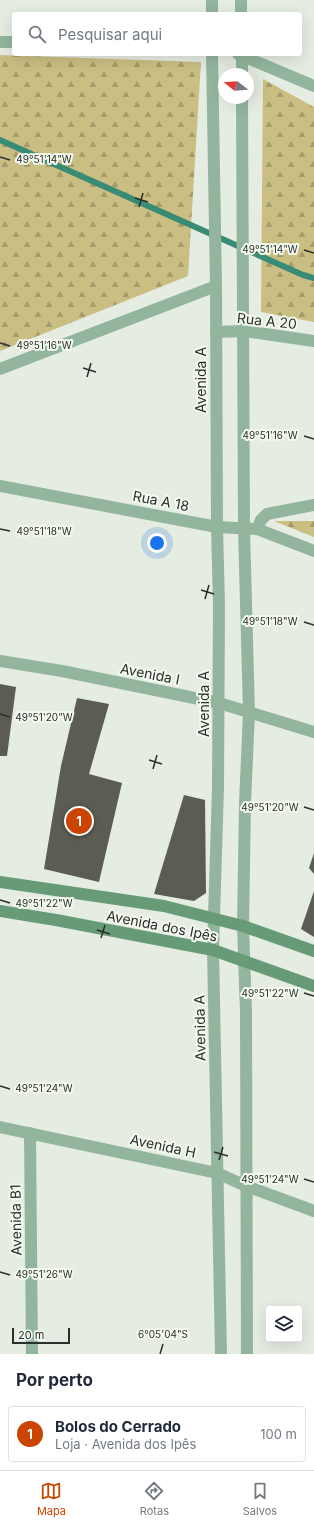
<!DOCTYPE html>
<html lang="pt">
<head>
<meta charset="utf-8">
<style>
	:root { --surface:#fff; --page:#f6f6f7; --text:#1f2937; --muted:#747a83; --line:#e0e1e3; --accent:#ca4501 }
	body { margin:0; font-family:Inter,sans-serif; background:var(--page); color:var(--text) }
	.controls { position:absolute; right:12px; bottom:12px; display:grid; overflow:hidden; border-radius:4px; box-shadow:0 4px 16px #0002 }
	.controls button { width:36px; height:36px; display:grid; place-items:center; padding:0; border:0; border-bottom:1px solid var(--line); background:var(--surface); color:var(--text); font:20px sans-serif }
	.compass { position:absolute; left:218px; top:68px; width:36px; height:36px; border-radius:50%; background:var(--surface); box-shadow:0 4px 16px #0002; rotate:287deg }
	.scale { position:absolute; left:12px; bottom:10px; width:58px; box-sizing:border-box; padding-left:4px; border:2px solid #2c2f2b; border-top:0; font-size:11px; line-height:14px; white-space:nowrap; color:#2c2f2b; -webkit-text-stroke:3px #f2faef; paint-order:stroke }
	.you { position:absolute; left:157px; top:543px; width:14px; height:14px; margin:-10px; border:3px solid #fff; border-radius:50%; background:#1a73e8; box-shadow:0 0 0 6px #1a73e833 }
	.badge { display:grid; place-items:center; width:26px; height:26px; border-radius:50%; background:var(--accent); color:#fff; font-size:13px; font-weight:700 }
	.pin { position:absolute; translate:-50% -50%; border:2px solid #fff; box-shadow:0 1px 4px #0006 }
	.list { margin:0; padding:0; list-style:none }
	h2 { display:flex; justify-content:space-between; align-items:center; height:52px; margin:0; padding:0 16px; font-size:17px }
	h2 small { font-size:13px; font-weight:400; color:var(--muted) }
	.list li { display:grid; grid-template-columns:26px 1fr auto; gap:12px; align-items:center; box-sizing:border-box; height:56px; margin:0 8px 8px; padding:0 8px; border:1px solid var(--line); border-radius:4px }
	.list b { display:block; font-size:15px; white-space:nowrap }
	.list p { margin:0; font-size:13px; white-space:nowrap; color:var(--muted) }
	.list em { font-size:13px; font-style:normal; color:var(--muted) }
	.icon { flex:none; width:22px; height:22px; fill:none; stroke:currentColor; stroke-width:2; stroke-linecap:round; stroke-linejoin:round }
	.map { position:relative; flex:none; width:314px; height:1354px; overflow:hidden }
	.search { position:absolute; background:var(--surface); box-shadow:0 4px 16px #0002; left:12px; right:12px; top:12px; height:44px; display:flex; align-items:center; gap:10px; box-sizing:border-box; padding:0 14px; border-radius:4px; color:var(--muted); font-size:15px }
	.sheet { height:116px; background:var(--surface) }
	nav { display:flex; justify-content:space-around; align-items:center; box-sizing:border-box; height:56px; border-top:1px solid var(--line); background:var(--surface); font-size:11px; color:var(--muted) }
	nav a { display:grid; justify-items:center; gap:2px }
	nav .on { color:var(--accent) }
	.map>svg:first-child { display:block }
</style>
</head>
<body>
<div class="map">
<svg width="314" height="1354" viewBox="0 0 314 1354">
	<defs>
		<pattern id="forest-firs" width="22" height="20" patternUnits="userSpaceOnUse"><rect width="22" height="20" fill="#cbbe83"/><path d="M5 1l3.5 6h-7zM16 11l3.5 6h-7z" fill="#a59b6b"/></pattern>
	</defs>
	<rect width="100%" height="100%" fill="#e5ece2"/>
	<g fill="url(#forest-firs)">
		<polygon points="0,55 201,62 188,276 0,351"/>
		<polygon points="263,79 314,107 314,322 261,312"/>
		<polygon points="274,521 314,521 314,537"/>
	</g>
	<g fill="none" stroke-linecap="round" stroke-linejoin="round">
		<polyline stroke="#388b75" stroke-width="6" points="0,140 303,275 314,278"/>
	</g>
	<g fill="#5b5d53">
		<polygon points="0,684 16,687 7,756 0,756"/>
		<polygon points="77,698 109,704 89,774 122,783 99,882 44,869 61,766"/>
		<polygon points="184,795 205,800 206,893 194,901 154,894"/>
		<polygon points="314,853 314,874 309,868"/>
		<polygon points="314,891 314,937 301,929"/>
	</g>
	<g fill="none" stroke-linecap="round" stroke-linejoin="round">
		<g stroke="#93b59d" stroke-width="12">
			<polyline points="0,42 14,42"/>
			<polyline points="238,54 314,86"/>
			<polyline points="216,332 244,331 314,341"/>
			<polyline points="0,369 216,286"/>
			<polyline points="0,486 217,527 257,529 314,551"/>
			<polyline points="257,529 261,520 267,514 314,505"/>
			<polyline points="0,661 62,671 219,703 314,732"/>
			<polyline points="30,1133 32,1354"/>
		</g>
		<g stroke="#93b59d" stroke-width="12">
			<polyline points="212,0 212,14"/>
			<polyline points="241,0 241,14"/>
			<polyline points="212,54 216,286 217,527 219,605 218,788 213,950 221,1354"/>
			<polyline points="242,54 242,74"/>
			<polyline points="242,98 244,529 249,713 245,803 243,926 246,1013 247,1354"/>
			<polyline points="0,1127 217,1173 246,1186 314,1211"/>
		</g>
		<g stroke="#679b78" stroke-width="12">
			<polyline points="0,882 164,906 243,926 314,951"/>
			<polyline points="0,911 56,920 213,950 314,986"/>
		</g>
	</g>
	<path fill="none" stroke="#2c2f2b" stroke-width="1.5" d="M0,157L10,160M135,198L148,202M139,207L143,193M304,250L314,253M0,343L10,346M83,368L96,372M87,377L91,363M304,436L314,439M0,529L10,531M201,590L214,594M205,599L209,585M304,622L314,625M0,714L10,717M149,760L162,764M153,769L157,755M304,807L314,810M0,900L10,903M97,930L110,934M101,938L105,925M304,993L314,996M0,1086L10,1089M214,1152L228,1156M219,1160L223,1147M304,1179L314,1182M0,1272L10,1275M160,1354L163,1344"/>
	<g text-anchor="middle" stroke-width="4" stroke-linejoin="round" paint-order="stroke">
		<g font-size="14" fill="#2c2f2b" stroke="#f2faef">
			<text transform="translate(267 321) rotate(6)" y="5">Rua A 20</text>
			<text transform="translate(201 380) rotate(-90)" y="5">Avenida A</text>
			<text transform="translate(161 501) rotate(11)" y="5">Rua A 18</text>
			<text transform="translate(150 674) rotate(11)" y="5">Avenida I</text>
			<text transform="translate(204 704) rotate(-90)" y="5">Avenida A</text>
			<text transform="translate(162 926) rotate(11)" y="5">Avenida dos Ipês</text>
			<text transform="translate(200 1028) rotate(-91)" y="5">Avenida A</text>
			<text transform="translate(163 1146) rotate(12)" y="5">Avenida H</text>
			<text transform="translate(16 1220) rotate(-91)" y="5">Avenida B1</text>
		</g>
	</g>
	<g font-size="10" text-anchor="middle" fill="#2c2f2b" stroke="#f2faef" stroke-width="4" stroke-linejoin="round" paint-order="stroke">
		<text x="44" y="163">49°51'14"W</text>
		<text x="270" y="253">49°51'14"W</text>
		<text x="44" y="349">49°51'16"W</text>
		<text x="270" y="439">49°51'16"W</text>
		<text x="44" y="535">49°51'18"W</text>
		<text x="270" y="625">49°51'18"W</text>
		<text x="44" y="721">49°51'20"W</text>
		<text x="270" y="811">49°51'20"W</text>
		<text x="44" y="907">49°51'22"W</text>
		<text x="270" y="997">49°51'22"W</text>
		<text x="44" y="1092">49°51'24"W</text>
		<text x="270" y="1183">49°51'24"W</text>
		<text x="44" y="1278">49°51'26"W</text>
		<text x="163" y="1338">6°05'04"S</text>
	</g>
</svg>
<div class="controls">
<button><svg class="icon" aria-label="layers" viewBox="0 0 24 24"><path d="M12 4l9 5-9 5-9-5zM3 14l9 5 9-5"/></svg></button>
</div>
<svg class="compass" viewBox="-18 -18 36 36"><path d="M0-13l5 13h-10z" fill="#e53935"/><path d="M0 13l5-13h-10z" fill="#747a83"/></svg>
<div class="scale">20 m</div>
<div class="you"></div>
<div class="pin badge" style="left:79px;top:821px">1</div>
<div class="search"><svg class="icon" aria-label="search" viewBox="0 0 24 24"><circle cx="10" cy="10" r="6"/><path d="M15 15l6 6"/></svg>Pesquisar aqui</div>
</div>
<section class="sheet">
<h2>Por perto<small></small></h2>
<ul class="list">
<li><span class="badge">1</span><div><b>Bolos do Cerrado</b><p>Loja · Avenida dos Ipês</p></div><em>100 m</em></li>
</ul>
</section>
<nav>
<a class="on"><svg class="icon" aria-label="map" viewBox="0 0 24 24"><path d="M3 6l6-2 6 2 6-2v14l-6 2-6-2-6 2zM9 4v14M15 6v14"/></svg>Mapa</a>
<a><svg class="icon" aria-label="directions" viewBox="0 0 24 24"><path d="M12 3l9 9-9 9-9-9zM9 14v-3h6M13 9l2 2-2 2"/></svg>Rotas</a>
<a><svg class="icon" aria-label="saved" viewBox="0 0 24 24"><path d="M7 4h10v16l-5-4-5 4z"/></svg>Salvos</a>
</nav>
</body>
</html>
